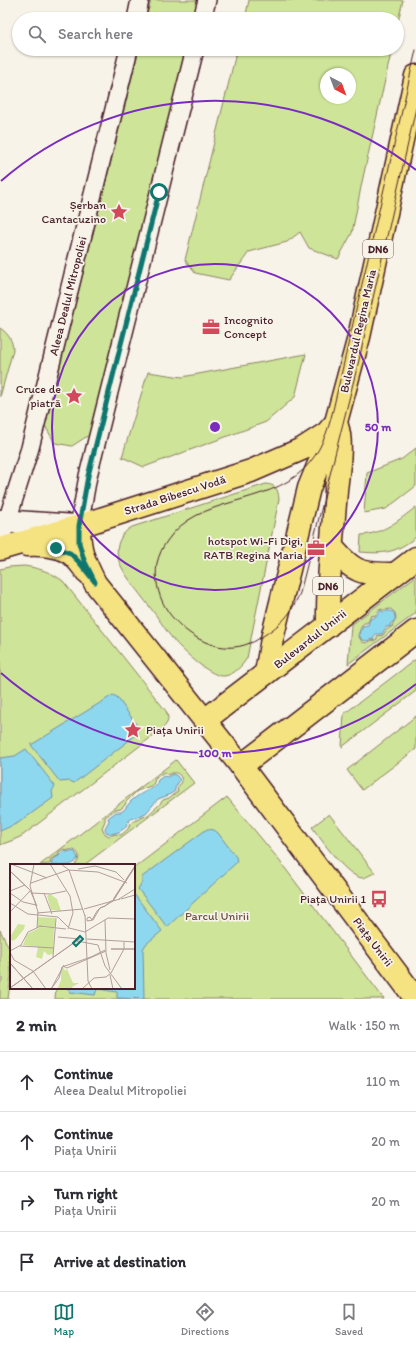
<!DOCTYPE html>
<html lang="en">
<head>
<meta charset="utf-8">
<style>
	:root { --surface:#fff; --page:#f7f7f7; --text:#2b2b33; --muted:#7c7c81; --line:#e1e1e2; --accent:#0f766e }
	body { margin:0; font-family:Itim,sans-serif; background:var(--page); color:var(--text) }
	.compass { position:absolute; left:320px; top:68px; width:36px; height:36px; border-radius:50%; background:var(--surface); box-shadow:0 1px 3px #0004; rotate:139deg }
	.stop { position:absolute; width:12px; height:12px; margin:-9px; border:3px solid #0f766e; border-radius:50%; background:#fff }
	.stop.end { background:#0f766e; border-color:#fff; box-shadow:0 1px 4px #0008 }
	.list { margin:0; padding:0; list-style:none }
	h2 { display:flex; justify-content:space-between; align-items:center; height:52px; margin:0; padding:0 16px; font-size:17px }
	h2 small { font-size:13px; font-weight:400; color:var(--muted) }
	.list li { display:grid; grid-template-columns:26px 1fr auto; gap:12px; align-items:center; box-sizing:border-box; height:60px; padding:0 16px; border-top:1px solid var(--line) }
	.list b { display:block; font-size:15px; white-space:nowrap }
	.list p { margin:0; font-size:13px; white-space:nowrap; color:var(--muted) }
	.list em { font-size:13px; font-style:normal; color:var(--muted) }
	.icon { flex:none; width:22px; height:22px; fill:none; stroke:currentColor; stroke-width:2; stroke-linecap:round; stroke-linejoin:round }
	.map { position:relative; flex:none; width:416px; height:999px; overflow:hidden }
	.search { position:absolute; background:var(--surface); box-shadow:0 1px 3px #0004; left:12px; right:12px; top:12px; height:44px; display:flex; align-items:center; gap:10px; box-sizing:border-box; padding:0 14px; border-radius:22px; color:var(--muted); font-size:15px }
	.sheet { height:292px; background:var(--surface) }
	nav { display:flex; justify-content:space-around; align-items:center; box-sizing:border-box; height:56px; border-top:1px solid var(--line); background:var(--surface); font-size:11px; color:var(--muted) }
	nav a { display:grid; justify-items:center; gap:2px }
	nav .on { color:var(--accent) }
	.map>svg:first-child { display:block }
</style>
</head>
<body>
<div class="map">
<svg width="416" height="999" viewBox="0 0 416 999">
	<rect width="100%" height="100%" fill="#f7f3e8"/>
	<filter id="ink" filterUnits="userSpaceOnUse"><feTurbulence type="fractalNoise" baseFrequency=".025" numOctaves="2"/><feDisplacementMap in="SourceGraphic" scale="8" xChannelSelector="R" yChannelSelector="G"/><feConvolveMatrix kernelMatrix="1 2 1 2 8 2 1 2 1" color-interpolation-filters="sRGB"/></filter>
	<g filter="url(#ink)">
		<g fill="#cee499" stroke="#8c8262" fill-rule="evenodd">
			<polygon points="151,0 200,0 196,19 146,19"/>
			<polygon points="249,0 403,0 397,26 397,19 245,19"/>
			<polygon points="139,49 188,49 89,435 72,446 55,443 45,426"/>
			<path d="M237,49H392L362,182L352,233L338,259L309,248L300,232L287,242L249,252L229,280L195,273L185,260ZM326,74H350V98H326Z"/>
			<path d="M0,328C8,333 13,341 13,350L0,397Z"/>
			<polygon points="306,354 295,397 266,422 144,467 122,457 148,372 182,377"/>
			<polygon points="416,448 416,486 386,509 364,513 367,473 402,459"/>
			<path d="M266,484C276,485 278,489 279,499L247,658C242,666 234,675 224,676C212,677 189,656 181,648C171,639 163,625 155,614C145,600 122,574 118,558C115,545 121,533 132,527Z"/>
			<path d="M416,507V537C395,553 386,554 360,552L361,535C383,534 399,520 416,507Z"/>
			<path d="M24,566C39,568 51,572 63,581L166,711C171,721 166,726 158,732L22,836L11,841L0,845V569L9,567Z"/>
			<path d="M416,576V613L348,664L351,625ZM381,609L383,610L391,609L395,613L396,618L392,625L393,626L387,629L383,635L377,636V639L374,641L372,640L367,643L362,642L358,635L361,628V626L364,623H367L371,616L376,615L377,612Z"/>
			<polygon points="416,659 416,691 342,747 344,714"/>
			<polygon points="416,716 416,749 362,790 347,770"/>
			<path d="M176,760L194,783L84,865H75L78,861L79,856C77,850 72,848 66,851L64,849L59,852V855L51,859L50,864L40,865ZM164,772L168,775C175,770 182,774 182,782L177,788L178,791L169,798L163,800L159,805L148,815L132,822L130,824L128,829L121,835L116,834L109,836L104,833L102,828L105,821V817L115,810L121,809L125,805L126,802L137,791L153,785L155,779Z"/>
			<polygon points="227,797 275,855 384,999 55,999 56,988 134,988 134,868"/>
			<path d="M329,814L375,873C371,874 367,877 363,878C347,878 321,839 312,827Z"/>
			<polygon points="0,930 9,948 11,975 8,999 0,999 0,984 2,980 0,964"/>
		</g>
		<g fill="#8ed8ef" stroke="#738ea1">
			<path d="M381,610L383,612C391,609 396,612 395,620L390,624L391,626L386,627L382,634H376L373,640L372,639L367,641L362,640L359,635L360,630L363,628L362,626L368,625L370,619L377,616Z"/>
			<polygon points="113,695 117,697 136,724 138,728 136,735 74,783 70,781 60,782 31,745"/>
			<polygon points="26,749 55,786 52,791 53,798 18,823 0,831 0,758 15,756"/>
			<polygon points="173,774 177,776 180,780 175,788 175,791 169,795 158,799 146,813 131,819 127,823 126,827 119,832 111,834 106,832 105,828 109,821 108,818 116,812 121,812 124,810 131,801 139,795 156,786 158,780 164,776 167,777"/>
			<polygon points="207,829 214,830 218,833 236,857 237,862 167,927 138,889 142,882 142,877"/>
			<path d="M64,851L66,852L71,851L75,852L78,858C74,868 61,865 51,865L53,859L59,856L61,853Z"/>
			<polygon points="134,894 162,931 146,944 143,949 144,999 117,998 117,992 97,989 95,995 70,992 69,988 134,988"/>
		</g>
		<g fill="none" stroke-linecap="round" stroke-linejoin="round">
			<g stroke="#4a1f2b" stroke-width="20">
				<g id="minor">
					<polyline points="136,19 140,0"/>
					<polyline points="202,19 207,0"/>
					<polyline points="79,526 88,476 195,49"/>
					<polyline points="0,541 7,521 30,448 129,49"/>
				</g>
			</g>
			<g stroke="#4a1f2b" stroke-width="25">
				<polyline id="tertiary" points="0,521 76,526"/>
			</g>
			<g stroke="#4a1f2b" stroke-width="25">
				<g id="primary">
					<path d="M79,526C79,551 84,561 95,583L241,766L416,999"/>
					<path d="M27,545C39,544 60,546 70,553C77,558 82,566 87,572"/>
					<path d="M332,547C354,573 361,574 395,574"/>
					<polyline points="0,549 79,526 251,471 302,449 327,433 333,426"/>
					<path d="M328,626C327,580 333,535 336,490C338,472 343,442 337,426"/>
					<polyline points="266,673 272,639 309,488 336,422 359,337 416,76"/>
					<polyline points="205,720 416,558"/>
					<polyline points="241,766 416,631"/>
				</g>
			</g>
			<use href="#minor" stroke="#f7f3e8" stroke-width="17"/>
			<use href="#tertiary" stroke="#f7f3e8" stroke-width="22"/>
			<use href="#primary" stroke="#f5e382" stroke-width="22"/>
			<path stroke="#4a1f2b" stroke-width="1" d="M416,50L333,410C328,432 320,453 304,469C265,507 198,495 167,541C162,548 159,555 157,563C154,583 160,604 174,619C193,640 222,655 250,643C255,642 259,638 263,636C274,629 283,622 290,612C294,606 297,599 300,593L359,360L416,108"/>
		</g>
	</g>
	<g fill="none" stroke-linecap="round" stroke-linejoin="round" filter="url(#ink)">
		<polyline stroke="#0f766e" stroke-width="5" points="56,548 70,553 79,562 95,582 84,560 79,543 79,526 88,476 159,192"/>
	</g>
	<g fill="none" stroke="#7b2cbf" stroke-width="2">
		<circle cx="215" cy="427" r="163"/>
		<path d="M416 684A326 326 0 0 1 1 673M1 181A326 326 0 0 1 416 170"/>
	</g>
	<defs>
		<g id="sight-bare" transform="scale(1.38)"><path d="M0-6L1.8-2.2L6-1.7L2.9 1.2L3.7 5.4L0 3.3L-3.7 5.4L-2.9 1.2L-6-1.7L-1.8-2.2Z" fill="#d1495b" stroke="#f7f3e8" stroke-width="2.5" paint-order="stroke"/></g>
		<g id="office-bare" transform="scale(1.38)"><path d="M-6-3h4V-5.5h4V-3h4V5H-6ZM-1-4.5V-3h2v-1.5ZM-6 0V1H6V0Z" fill="#d1495b" stroke="#f7f3e8" stroke-width="2.5" paint-order="stroke"/></g>
		<g id="bus-bare" transform="scale(1.38)"><path d="M-5-6H5V4H4V6H2V4H-2V6H-4V4H-5ZM-3.5-4V0h7V-4ZM-3.5 1.2v1.5H-2V1.2ZM2 1.2v1.5H3.5V1.2Z" fill="#d1495b" stroke="#f7f3e8" stroke-width="2.5" paint-order="stroke"/></g>
	</defs>
	<g fill-rule="evenodd">
		<use href="#sight-bare" x="119" y="212"/>
		<use href="#office-bare" x="211" y="327"/>
		<use href="#sight-bare" x="74" y="396"/>
		<use href="#office-bare" x="316" y="548"/>
		<use href="#sight-bare" x="133" y="730"/>
		<use href="#bus-bare" x="379" y="899"/>
	</g>
	<g text-anchor="middle" stroke-width="3.5" stroke-linejoin="round" paint-order="stroke">
		<g fill="#f7f3e8" stroke="#7e5f64" stroke-width="1">
			<rect x="363" y="240" width="30" height="18" rx="3"/>
			<rect x="313" y="577" width="30" height="18" rx="3"/>
		</g>
		<g font-size="11" font-weight="bold" fill="#4a1f2b">
			<text x="378" y="253">DN6</text>
			<text x="328" y="590">DN6</text>
		</g>
		<g font-size="12" fill="#4a1f2b" stroke="#f7f3e8" text-anchor="end">
			<text x="106" y="209">Șerban<tspan x="106" dy="14">Cantacuzino</tspan></text>
			<text x="224" y="324" text-anchor="start">Incognito<tspan x="224" dy="14">Concept</tspan></text>
			<text x="61" y="393">Cruce de<tspan x="61" dy="14">piatră</tspan></text>
			<text x="303" y="545">hotspot Wi-Fi Digi,<tspan x="303" dy="14">RATB Regina Maria</tspan></text>
			<text x="146" y="734" text-anchor="start">Piața Unirii</text>
			<text x="366" y="903">Piața Unirii 1</text>
		</g>
		<g font-size="12" fill="#4a1f2b" stroke="#f7f3e8">
			<text transform="translate(68 296) rotate(-76)" y="4">Aleea Dealul Mitropoliei</text>
			<text transform="translate(358 331) rotate(-77)" y="4">Bulevardul Regina Maria</text>
			<text transform="translate(175 495) rotate(-18)" y="4">Strada Bibescu Vodă</text>
			<text transform="translate(310 639) rotate(-38)" y="4">Bulevardul Unirii</text>
			<text transform="translate(373 942) rotate(53)" y="4">Piața Unirii</text>
		</g>
		<g font-size="12" fill="#6b5046" stroke="#f7f3e8">
			<text x="217" y="920">Parcul Unirii</text>
		</g>
	</g>
	<g transform="translate(10 864)">
		<rect width="125" height="125" fill="#f7f3e8"/>
		<path d="M40,30L47,35L51,47L41,46L37,32ZM28,53L45,54V63H27ZM8,60L15,61L14,65L6,75L2,77L0,73ZM31,63L44,64L43,90L38,91L34,87L32,95L26,93L28,83L13,81L17,70ZM54,104L55,107L57,105L63,119H69L62,123L63,125L48,124L51,116V106Z" fill="#cee499"/>
		<path fill="none" stroke="#b29e9c" stroke-width="1" d="M1,0L37,14M24,0L20,22L28,48L27,64M40,0L60,32L63,49L58,65M51,0L59,6L75,52M125,2L117,14L104,34L103,37H101L95,42L90,44L87,47L82,56L80,53L77,54V57L83,56L90,44L95,42L103,37L125,3M68,5L85,2L106,8L114,16M58,6L88,8L117,19M0,7L20,26M0,7L20,26L27,42M21,19L58,6M0,27L15,21M0,29L13,38L26,41M21,29L41,30L56,27M34,29L42,50M109,35L125,25M111,35L125,31M103,37L125,2M0,39L18,50L48,53L59,64L75,68L98,54L125,55M74,45L110,35M0,48L20,27M27,49L73,45M75,51L78,117L82,125M95,56L96,89L100,106M29,62L56,65M48,73L70,75M77,75L125,78M67,77L88,81L95,102L112,125M10,82L44,84M101,85H125M101,85H125M0,87L11,81L18,68L31,62M0,88L4,96L23,107L36,125M43,93L46,54M79,94L95,86M0,99L15,116M0,99L23,125M53,102L57,104L96,87M100,111L103,125M14,115L23,125M0,124L69,75M0,124L68,76M41,125L49,114L52,103L81,93M41,125L54,101M72,125L84,114L96,113L101,109L114,85V78"/>
		<path fill="#0f766e" fill-opacity="0.15" stroke="#0f766e" stroke-width="2" d="M70,72L73,75L66,82L63,79Z"/>
		<rect width="125" height="125" fill="none" stroke="#4a1f2b" stroke-width="2"/>
	</g>
	<circle cx="215" cy="427" r="6" fill="#7b2cbf" stroke="#f7f3e8" stroke-width="2"/>
	<g font-size="12" text-anchor="middle" font-weight="bold" fill="#7b2cbf" stroke="#f7f3e8" stroke-width="3.5" stroke-linejoin="round" paint-order="stroke">
		<text x="378" y="431">50 m</text>
		<text x="215" y="757">100 m</text>
	</g>
</svg>
<svg class="compass" viewBox="-18 -18 36 36"><path d="M0-13l5 13h-10z" fill="#e53935"/><path d="M0 13l5-13h-10z" fill="#7c7c81"/></svg>
<div class="stop" style="left:159px;top:192px"></div>
<div class="stop end" style="left:56px;top:548px"></div>
<div class="search"><svg class="icon" aria-label="search" viewBox="0 0 24 24"><circle cx="10" cy="10" r="6"/><path d="M15 15l6 6"/></svg>Search here</div>
</div>
<section class="sheet">
<h2>2 min<small>Walk · 150 m</small></h2>
<ul class="list">
<li><svg class="icon" aria-label="ahead" viewBox="0 0 24 24"><path d="M12 20V5M6 11l6-6 6 6"/></svg><div><b>Continue</b><p>Aleea Dealul Mitropoliei</p></div><em>110 m</em></li>
<li><svg class="icon" aria-label="ahead" viewBox="0 0 24 24"><path d="M12 20V5M6 11l6-6 6 6"/></svg><div><b>Continue</b><p>Piața Unirii</p></div><em>20 m</em></li>
<li><svg class="icon" aria-label="right" viewBox="0 0 24 24"><path d="M7 20v-9h11M14 6l5 5-5 5"/></svg><div><b>Turn right</b><p>Piața Unirii</p></div><em>20 m</em></li>
<li><svg class="icon" aria-label="arrive" viewBox="0 0 24 24"><path d="M6 21V4h12l-3 4 3 4H6"/></svg><div><b>Arrive at destination</b></div></li>
</ul>
</section>
<nav>
<a class="on"><svg class="icon" aria-label="map" viewBox="0 0 24 24"><path d="M3 6l6-2 6 2 6-2v14l-6 2-6-2-6 2zM9 4v14M15 6v14"/></svg>Map</a>
<a><svg class="icon" aria-label="directions" viewBox="0 0 24 24"><path d="M12 3l9 9-9 9-9-9zM9 14v-3h6M13 9l2 2-2 2"/></svg>Directions</a>
<a><svg class="icon" aria-label="saved" viewBox="0 0 24 24"><path d="M7 4h10v16l-5-4-5 4z"/></svg>Saved</a>
</nav>
</body>
</html>
